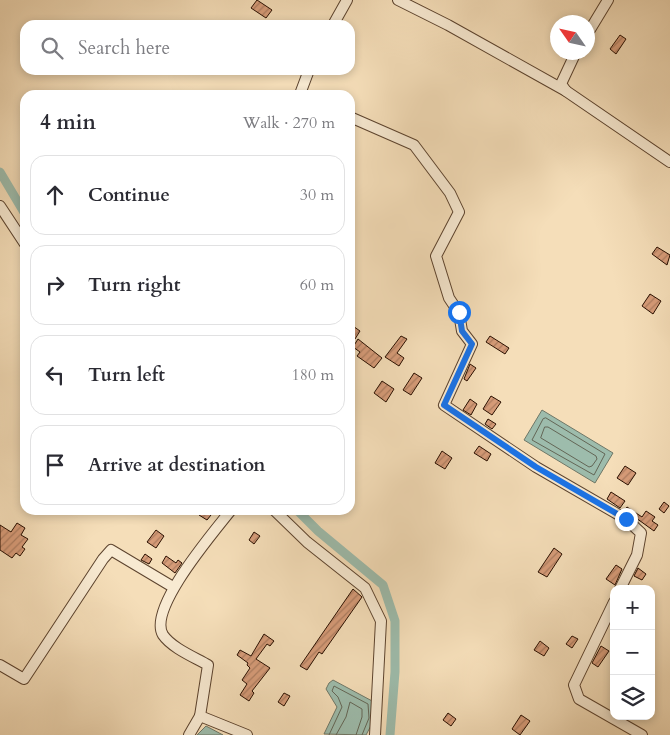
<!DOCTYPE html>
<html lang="en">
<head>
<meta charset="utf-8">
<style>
	:root { --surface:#fff; --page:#f7f7f7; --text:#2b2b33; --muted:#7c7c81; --line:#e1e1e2 }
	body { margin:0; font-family:Cardo,serif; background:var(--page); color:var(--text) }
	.controls { position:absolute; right:15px; bottom:15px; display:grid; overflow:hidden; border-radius:10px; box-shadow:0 2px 8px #0003 }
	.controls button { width:45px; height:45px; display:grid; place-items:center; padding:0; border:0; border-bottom:1px solid var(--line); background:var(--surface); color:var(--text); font:25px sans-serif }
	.compass { position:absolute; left:550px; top:15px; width:45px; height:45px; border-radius:50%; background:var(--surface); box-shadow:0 2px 8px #0003; rotate:304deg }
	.stop { position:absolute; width:15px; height:15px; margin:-11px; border:4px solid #1a73e8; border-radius:50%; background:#fff }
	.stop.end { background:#1a73e8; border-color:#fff; box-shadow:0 1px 5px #0008 }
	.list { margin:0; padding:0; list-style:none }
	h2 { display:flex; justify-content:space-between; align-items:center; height:65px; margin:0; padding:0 20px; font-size:21px }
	h2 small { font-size:16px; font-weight:400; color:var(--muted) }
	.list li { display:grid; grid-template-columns:32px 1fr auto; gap:15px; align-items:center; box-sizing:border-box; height:80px; margin:0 10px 10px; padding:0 10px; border:1px solid var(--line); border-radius:15px }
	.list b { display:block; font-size:19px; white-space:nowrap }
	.list em { font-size:16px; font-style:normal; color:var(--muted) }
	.icon { flex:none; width:28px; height:28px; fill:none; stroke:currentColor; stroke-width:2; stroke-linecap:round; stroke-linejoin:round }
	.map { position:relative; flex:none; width:670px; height:735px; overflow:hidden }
	.search { position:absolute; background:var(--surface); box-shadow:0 2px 8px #0003; left:20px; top:20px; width:335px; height:55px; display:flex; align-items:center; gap:12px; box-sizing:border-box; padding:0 18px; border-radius:15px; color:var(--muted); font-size:19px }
	.panel { position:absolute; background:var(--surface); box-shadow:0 2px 8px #0003; left:20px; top:90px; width:335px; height:425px; border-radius:15px }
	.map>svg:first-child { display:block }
</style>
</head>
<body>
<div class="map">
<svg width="670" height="735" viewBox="0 0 670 735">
	<defs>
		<pattern id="building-hatch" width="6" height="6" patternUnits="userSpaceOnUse" patternTransform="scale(1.25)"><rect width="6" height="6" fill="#d79c79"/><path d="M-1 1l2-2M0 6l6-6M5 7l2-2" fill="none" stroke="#ae7e61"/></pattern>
	</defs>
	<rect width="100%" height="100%" fill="#f5deb9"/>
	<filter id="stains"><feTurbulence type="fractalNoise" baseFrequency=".004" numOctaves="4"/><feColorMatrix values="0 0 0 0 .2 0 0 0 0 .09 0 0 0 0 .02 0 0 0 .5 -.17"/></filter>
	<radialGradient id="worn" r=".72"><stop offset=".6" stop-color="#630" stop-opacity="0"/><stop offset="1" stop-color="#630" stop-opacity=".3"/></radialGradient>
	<g fill="#9dbcac" stroke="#6f7767">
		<polygon points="542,410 613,453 595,483 524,440"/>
		<polygon points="333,680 374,702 374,720 366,735 324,734 337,707 326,689 329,683"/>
		<polygon points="206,726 223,735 197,735"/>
	</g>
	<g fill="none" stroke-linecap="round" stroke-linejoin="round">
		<g stroke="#636656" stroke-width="1">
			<polygon points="546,418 605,454 594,475 532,440 543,419"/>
			<polygon points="545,427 548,427 596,456 597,459 592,466 589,467 541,438"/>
			<polyline points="329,735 342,707 338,697 332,691 334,686 368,704 369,718 362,735"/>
			<polyline points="336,735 346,717 350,702 362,709 362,717 356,735"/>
		</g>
		<g stroke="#9dbcac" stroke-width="9">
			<polyline points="0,172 25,214"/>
			<polyline points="297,510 318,531 383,585 395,621 395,672 390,735"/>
		</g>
	</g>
	<g fill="url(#building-hatch)" stroke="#290f00">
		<polygon points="257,0 272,10 266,18 251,8"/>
		<polygon points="620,35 626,39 616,54 610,49"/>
		<polygon points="657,247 670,255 667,265 652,254"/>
		<polygon points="650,294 661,301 653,314 642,306"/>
		<polygon points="350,324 360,331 355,339 350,335"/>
		<polygon points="401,336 407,339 397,353 404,358 399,366 385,357"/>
		<polygon points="490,336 509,348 505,354 486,342"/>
		<polygon points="358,339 382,358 374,368 357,356 360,352 353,347"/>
		<polygon points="470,364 476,368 467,381 464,379"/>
		<polygon points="414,373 422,378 411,395 403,390"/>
		<polygon points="382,381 394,389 386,402 374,393"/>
		<polygon points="491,396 501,402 492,415 483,409"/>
		<polygon points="470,399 477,404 471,415 463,410"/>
		<polygon points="488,419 496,424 492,429 485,424"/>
		<polygon points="479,446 491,454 487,461 474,453"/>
		<polygon points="442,451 452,458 445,469 435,463"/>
		<polygon points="625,466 636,473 628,485 617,478"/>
		<polygon points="611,492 625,501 620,508 607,499"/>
		<polygon points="664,502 669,506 664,513 659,509"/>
		<polygon points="627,507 642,517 646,511 655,517 652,521 658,525 654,531 625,510"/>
		<polygon points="203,510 211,515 207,520 199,515"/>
		<polygon points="17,523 25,528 21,535 28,539 22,547 25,549 20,556 16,553 12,558 0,550 0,525 11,532"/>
		<polygon points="156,530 164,536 156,548 147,542"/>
		<polygon points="254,532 260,536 254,544 249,540"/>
		<polygon points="554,548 562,554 547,577 538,572"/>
		<polygon points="145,554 152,559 149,564 141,560"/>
		<polygon points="166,556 176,563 178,560 182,563 175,573 162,563"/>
		<polygon points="616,565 622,569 615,585 606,579"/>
		<polygon points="638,568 646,574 642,580 634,576"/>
		<polygon points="353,589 362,597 322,654 319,652 307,670 300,666"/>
		<polygon points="264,634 274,641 270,646 267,644 256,659 270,668 252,691 254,693 249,701 240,695 247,684 242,680 250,668 247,665 248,663 237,655 240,650 251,656"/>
		<polygon points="572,636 578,639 572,648 566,644"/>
		<polygon points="540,641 549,648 544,656 534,650"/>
		<polygon points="601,646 609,651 598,667 592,663"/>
		<polygon points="284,693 290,696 284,706 278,702"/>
		<polygon points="448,713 456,719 451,726 443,720"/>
		<polygon points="521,715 530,721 520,735 512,729"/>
	</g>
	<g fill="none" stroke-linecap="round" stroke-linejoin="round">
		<g stroke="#5c432e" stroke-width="12">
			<g id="minor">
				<polyline points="398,0 448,25 566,91 670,162"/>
				<polyline points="333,25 347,0"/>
				<polyline points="588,33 608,0"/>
				<polyline points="566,91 561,84 576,52"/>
				<polyline points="303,95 300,94 309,70"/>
				<polyline points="350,117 414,145 450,193 459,212 436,256 449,298 459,313 462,331 472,344 444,405 536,467 626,519 641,533 637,555 620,589"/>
				<polyline points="0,206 25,244"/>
				<path d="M231,510C214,532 147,609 163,635C172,648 194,657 208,665L200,716L247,735"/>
				<polyline points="274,510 307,542 365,588 381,621 375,735"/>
				<polyline points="614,602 574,685 579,699 642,735"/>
				<polyline points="0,665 24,679 103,559 111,550 173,587"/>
				<polyline points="189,735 200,716"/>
			</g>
		</g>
		<use href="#minor" stroke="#f8ead2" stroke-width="10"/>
	</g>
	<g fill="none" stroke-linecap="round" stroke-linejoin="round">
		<polyline stroke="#1a73e8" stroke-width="6" points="459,312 462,331 472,344 444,405 536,467 626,519"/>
	</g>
	<rect width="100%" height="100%" filter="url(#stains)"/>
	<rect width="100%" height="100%" fill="url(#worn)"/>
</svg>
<div class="controls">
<button>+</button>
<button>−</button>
<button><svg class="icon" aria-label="layers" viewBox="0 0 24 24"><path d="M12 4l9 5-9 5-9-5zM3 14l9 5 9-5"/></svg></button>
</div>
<svg class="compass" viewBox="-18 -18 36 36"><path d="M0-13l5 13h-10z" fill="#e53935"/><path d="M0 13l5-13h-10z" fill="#7c7c81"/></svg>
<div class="stop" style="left:459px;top:312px"></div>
<div class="stop end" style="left:626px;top:519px"></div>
<div class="search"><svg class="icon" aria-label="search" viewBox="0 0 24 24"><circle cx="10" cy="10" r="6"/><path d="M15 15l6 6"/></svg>Search here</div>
<section class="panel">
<h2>4 min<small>Walk · 270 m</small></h2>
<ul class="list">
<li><svg class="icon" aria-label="ahead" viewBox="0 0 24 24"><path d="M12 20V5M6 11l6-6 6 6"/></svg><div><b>Continue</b></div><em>30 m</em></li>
<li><svg class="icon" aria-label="right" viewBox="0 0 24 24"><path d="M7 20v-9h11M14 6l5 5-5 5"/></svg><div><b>Turn right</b></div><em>60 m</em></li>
<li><svg class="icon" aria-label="left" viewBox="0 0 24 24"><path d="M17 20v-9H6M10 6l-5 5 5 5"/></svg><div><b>Turn left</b></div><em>180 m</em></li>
<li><svg class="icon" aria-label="arrive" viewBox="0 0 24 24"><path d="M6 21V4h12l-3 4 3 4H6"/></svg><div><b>Arrive at destination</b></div></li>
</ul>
</section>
</div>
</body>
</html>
